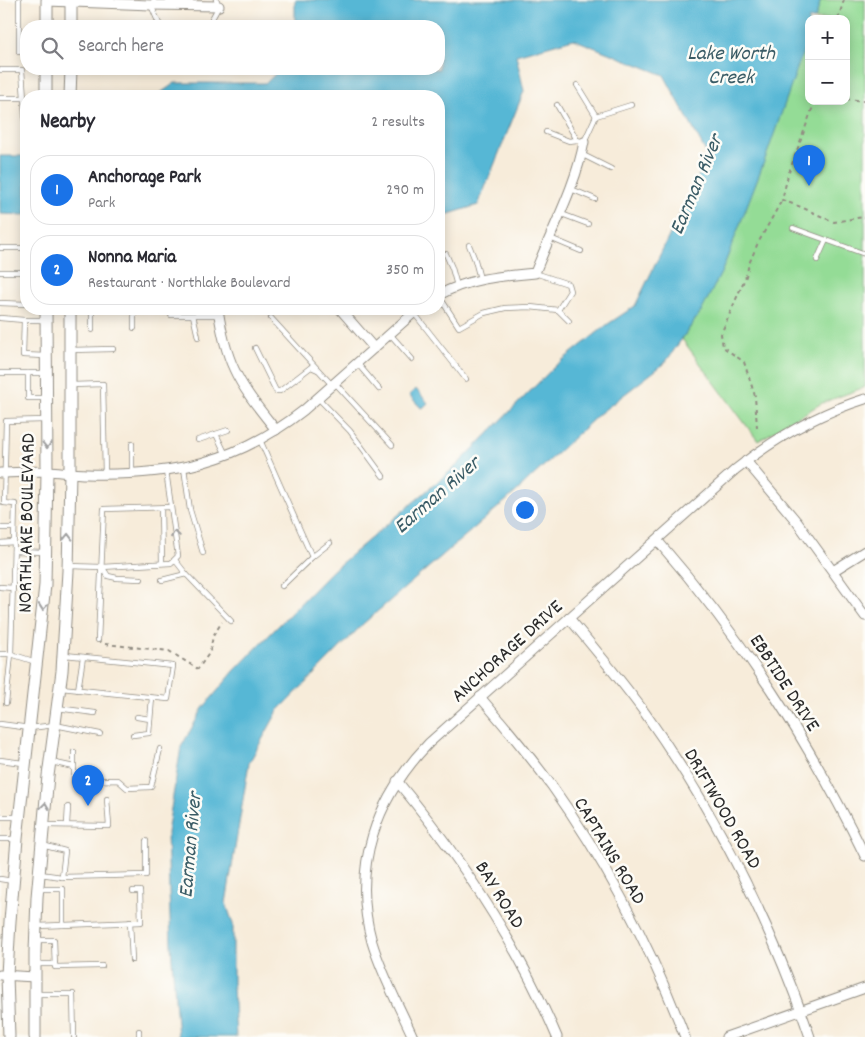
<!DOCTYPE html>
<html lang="en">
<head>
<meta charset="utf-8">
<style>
	:root { --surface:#fff; --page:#f7f7f7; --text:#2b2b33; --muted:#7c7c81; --line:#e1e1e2; --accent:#1a73e8 }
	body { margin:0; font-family:Dekko,sans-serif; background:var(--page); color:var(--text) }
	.controls { position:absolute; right:15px; top:15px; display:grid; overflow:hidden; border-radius:10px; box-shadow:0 2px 12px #0003 }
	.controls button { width:45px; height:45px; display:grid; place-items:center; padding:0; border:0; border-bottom:1px solid var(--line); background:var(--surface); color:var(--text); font:25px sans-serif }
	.you { position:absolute; left:524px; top:509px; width:18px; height:18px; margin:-12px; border:4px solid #fff; border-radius:50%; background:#1a73e8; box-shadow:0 0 0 8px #1a73e833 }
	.badge { display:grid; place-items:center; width:32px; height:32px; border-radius:50%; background:var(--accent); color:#fff; font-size:16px; font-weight:700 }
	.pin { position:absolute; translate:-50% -41px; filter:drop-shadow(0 1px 2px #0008) }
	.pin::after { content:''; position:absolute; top:26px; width:18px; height:15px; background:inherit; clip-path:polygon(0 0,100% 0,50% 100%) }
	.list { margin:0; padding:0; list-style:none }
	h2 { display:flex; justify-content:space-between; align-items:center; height:65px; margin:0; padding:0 20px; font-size:21px }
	h2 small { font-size:16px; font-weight:400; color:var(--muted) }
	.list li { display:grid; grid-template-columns:32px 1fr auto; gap:15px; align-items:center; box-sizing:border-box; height:70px; margin:0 10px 10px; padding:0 10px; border:1px solid var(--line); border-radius:20px }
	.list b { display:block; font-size:19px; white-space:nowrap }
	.list p { margin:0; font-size:16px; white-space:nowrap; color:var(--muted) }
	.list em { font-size:16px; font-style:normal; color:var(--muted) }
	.icon { flex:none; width:28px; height:28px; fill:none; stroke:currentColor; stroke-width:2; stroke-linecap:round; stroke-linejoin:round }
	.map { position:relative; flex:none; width:865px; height:1037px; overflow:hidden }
	.search { position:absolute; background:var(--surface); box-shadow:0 2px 12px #0003; left:20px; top:20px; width:425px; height:55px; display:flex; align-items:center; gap:12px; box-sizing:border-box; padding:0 18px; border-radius:20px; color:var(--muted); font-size:19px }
	.panel { position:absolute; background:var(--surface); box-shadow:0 2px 12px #0003; left:20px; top:90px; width:425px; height:225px; border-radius:20px }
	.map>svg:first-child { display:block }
</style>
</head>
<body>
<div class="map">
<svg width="865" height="1037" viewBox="0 0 865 1037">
	<rect width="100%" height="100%" fill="#fdfcf7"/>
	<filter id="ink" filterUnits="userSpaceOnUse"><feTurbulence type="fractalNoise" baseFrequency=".02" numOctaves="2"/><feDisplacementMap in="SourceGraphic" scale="10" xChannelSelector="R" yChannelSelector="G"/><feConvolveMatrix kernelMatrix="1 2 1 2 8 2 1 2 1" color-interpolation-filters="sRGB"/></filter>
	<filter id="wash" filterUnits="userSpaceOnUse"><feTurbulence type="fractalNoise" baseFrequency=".0096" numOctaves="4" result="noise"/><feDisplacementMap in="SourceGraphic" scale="20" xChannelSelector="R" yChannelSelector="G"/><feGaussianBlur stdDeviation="1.12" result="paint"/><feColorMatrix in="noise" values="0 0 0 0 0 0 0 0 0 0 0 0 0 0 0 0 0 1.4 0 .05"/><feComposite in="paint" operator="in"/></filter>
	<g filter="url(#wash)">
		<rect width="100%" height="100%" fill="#f7ecda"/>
		<polygon fill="#94dc96" stroke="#608460" points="821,0 865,0 865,387 822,403 758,441 682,339 702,310 809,33 809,101 846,101 846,19 814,19"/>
		<g fill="#57b7d5" stroke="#417180">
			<polygon points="295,0 821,0 815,19 809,19 809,35 767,154 722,271 702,310 665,363 599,414 516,492 364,623 278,711 249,763 226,903 233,924 233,987 236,1037 178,1037 171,946 167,833 181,747 203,708 235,670 332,571 455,467 555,366 608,324 635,306 708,156 664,75 573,39 516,55 524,91 478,205 439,217 439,96 156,96 175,83 266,83 280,69 439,69 439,26 295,26"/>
			<polygon points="0,156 26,156 26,215 0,214"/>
			<polygon points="416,389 428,403 424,407 421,408 409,395"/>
		</g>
	</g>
	<g filter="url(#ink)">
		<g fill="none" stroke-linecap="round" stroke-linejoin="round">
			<g stroke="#918c82" stroke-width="6">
				<g id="service">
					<polyline points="19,0 19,52 26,52"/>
					<polyline points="154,0 151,5 160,26"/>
					<polyline points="208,26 219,6 216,0"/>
					<polyline points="0,70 22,70 24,98"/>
					<polyline points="577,85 596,116"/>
					<polyline points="0,98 24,98 25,116"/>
					<polyline points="557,105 577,140 584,142 596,116 631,105"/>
					<polyline points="546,132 569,141 577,140"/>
					<polyline points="25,142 26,116"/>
					<polyline points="581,154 611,169"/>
					<polyline points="571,189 595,199"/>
					<polyline points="559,213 588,224"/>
					<polyline points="793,228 865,254"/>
					<polyline points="550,238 581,251"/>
					<polyline points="469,245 475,260 480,279"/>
					<polyline points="0,248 26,248"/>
					<polyline points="446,254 452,268 457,286"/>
					<polyline points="817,260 826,240"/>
					<polyline points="0,272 26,272"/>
					<polyline points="535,273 568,284 570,291 558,310"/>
					<polyline points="439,296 459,327 484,313 505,308 530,307 558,310 569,321"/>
					<polyline points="0,303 26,304"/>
					<polyline points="92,309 92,330"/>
					<polyline points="134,309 134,328"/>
					<polyline points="71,311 92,311"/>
					<polyline points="414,313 466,379"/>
					<polyline points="171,315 219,315"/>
					<polyline points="193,315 198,337"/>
					<polyline points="0,318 24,320"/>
					<polyline points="271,318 332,385"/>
					<polyline points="44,320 24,320 23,355 45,356"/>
					<polyline points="390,334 412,359"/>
					<polyline points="255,348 276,391 280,391 311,367 318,370"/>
					<polyline points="71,350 113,349"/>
					<polyline points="357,363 379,389"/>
					<polyline points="0,373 45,373"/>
					<polyline points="28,373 28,398 45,398"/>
					<polyline points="335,383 392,445"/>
					<polyline points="72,385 103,384 105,474"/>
					<polyline points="318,398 350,431 383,476"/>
					<polyline points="216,434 226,455"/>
					<polyline points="198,440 228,430"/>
					<polyline points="260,440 312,557 282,586"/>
					<polyline points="184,468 190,510 203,553"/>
					<polyline points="132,474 132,444"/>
					<polyline points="161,508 162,563"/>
					<polyline points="0,528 14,528"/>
					<polyline points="0,543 14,542"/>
					<polyline points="14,551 44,552"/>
					<polyline points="312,557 330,543"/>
					<polyline points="175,560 186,574"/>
					<polyline points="69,566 102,567 171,563 178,556 166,471"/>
					<polyline points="103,568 108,576 117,578 141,579"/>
					<polyline points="162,580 186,574 231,621"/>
					<polyline points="0,587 13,588"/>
					<polyline points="98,640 104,509 171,507"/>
					<polyline points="0,654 11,654 36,662"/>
					<polyline points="61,688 168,699 173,666 65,655"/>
					<polyline points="78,690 83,657"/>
					<polyline points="6,703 11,654 15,504 4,503 6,421 45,420"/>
					<polyline points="57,708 95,713"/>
					<polyline points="137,717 150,719"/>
					<polyline points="0,724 30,728 55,725 100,734"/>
					<polyline points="133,735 149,733 152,698"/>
					<polyline points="74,752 74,781 118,780 127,788 151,787 160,749"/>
					<polyline points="0,760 23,763"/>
					<polyline points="51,762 74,767"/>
					<polyline points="0,817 18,817"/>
					<polyline points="67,824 68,807"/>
					<polyline points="44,825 109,826 107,799"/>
					<polyline points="0,839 16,839"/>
					<polyline points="40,874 62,877 65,851 42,845"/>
					<polyline points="62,877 146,875 146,841"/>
					<polyline points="0,879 13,881"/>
					<polyline points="39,889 63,889 63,925"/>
					<polyline points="130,922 132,960"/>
					<polyline points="37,926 141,922 140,891 133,891"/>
					<polyline points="37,940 54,940 55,967 102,966"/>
					<polyline points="36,964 55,964"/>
					<polyline points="35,994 73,994 74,1037"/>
					<polyline points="139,1031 139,1037"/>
				</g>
			</g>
			<g stroke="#918c82" stroke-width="11">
				<g id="minor">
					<polyline points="47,1 151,5 219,6"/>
					<path d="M439,295C470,278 501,276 535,273C551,231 576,186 584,142"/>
					<path d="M218,309C221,329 225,350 234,369C244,391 261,411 276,430"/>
					<polyline points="340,309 374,348"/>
					<polyline points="746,461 797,522 865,616"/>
					<path d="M0,473C16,473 33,471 49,471C62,472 75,474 87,474C172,476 237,463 304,410L418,309"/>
					<path d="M657,540C742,638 808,739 865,856"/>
					<polyline points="833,571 865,551"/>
					<path d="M569,618C595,649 621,680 645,713C716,813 770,921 810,1037"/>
					<path d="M480,697C505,726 529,755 552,786C607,863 651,948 685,1037"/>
					<path d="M397,781C462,859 517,943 557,1037"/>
					<polyline points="0,975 35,977"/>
					<path d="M413,1037C399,1006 382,975 372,942C351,867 376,798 429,743L736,469C775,438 817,414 865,399"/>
					<polyline points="726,1037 865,988"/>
				</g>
			</g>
			<g stroke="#918c82" stroke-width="13">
				<g id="secondary">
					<polyline points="47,26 47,0"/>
					<polyline points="71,26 71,0"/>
					<polyline points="46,96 46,69"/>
					<polyline points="70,96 71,69"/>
					<polyline points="9,1037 7,975 10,921 17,839 45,585 47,471 46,309"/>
					<polyline points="35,1037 35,952 37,897 48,776 62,671 68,571 70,472 70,309"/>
				</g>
			</g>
			<g stroke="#918c82" stroke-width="2" stroke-dasharray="4 4" stroke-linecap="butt">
				<polyline points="838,19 844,0"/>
				<polyline points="846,99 865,101"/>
				<polyline points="815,101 788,175 782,200 801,207 834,222 863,217 865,218"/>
				<polyline points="757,428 755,396 744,362 723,347 721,334 746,276 749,264 757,245 782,200"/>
				<polyline points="105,644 169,651 198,669 210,652 213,636 222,622"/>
			</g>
			<use href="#service" stroke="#fff" stroke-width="4.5"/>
			<use href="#minor" stroke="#fff" stroke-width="9"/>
			<use href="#secondary" stroke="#fff" stroke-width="11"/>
		</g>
		<defs><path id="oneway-chevron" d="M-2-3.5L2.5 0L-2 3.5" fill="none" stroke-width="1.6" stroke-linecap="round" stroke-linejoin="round" transform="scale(1.25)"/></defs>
		<g stroke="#a0a0a0">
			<use href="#oneway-chevron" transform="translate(47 445) rotate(89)"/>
			<use href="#oneway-chevron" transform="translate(175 534) rotate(-99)"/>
			<use href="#oneway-chevron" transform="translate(68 537) rotate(-89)"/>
			<use href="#oneway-chevron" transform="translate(43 607) rotate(95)"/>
			<use href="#oneway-chevron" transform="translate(45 806) rotate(-84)"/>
		</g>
	</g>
	<g text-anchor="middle" stroke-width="5" stroke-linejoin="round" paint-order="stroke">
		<g font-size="20" fill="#2b2b2b" stroke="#fdfcf7">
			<text transform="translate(25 523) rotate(-89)" y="7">NORTHLAKE BOULEVARD</text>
			<text transform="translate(506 650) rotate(-42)" y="7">ANCHORAGE DRIVE</text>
			<text transform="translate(786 682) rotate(57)" y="7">EBBTIDE DRIVE</text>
			<text transform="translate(724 808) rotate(60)" y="7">DRIFTWOOD ROAD</text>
			<text transform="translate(611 850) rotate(59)" y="7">CAPTAINS ROAD</text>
			<text transform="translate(501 894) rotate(58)" y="7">BAY ROAD</text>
		</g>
		<g font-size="21" font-style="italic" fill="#3a5c66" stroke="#fdfcf7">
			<text x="731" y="59">Lake Worth<tspan x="731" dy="24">Creek</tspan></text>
			<text transform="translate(695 184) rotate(-67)" y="7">Earman River</text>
			<text transform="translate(436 494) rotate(-41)" y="7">Earman River</text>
			<text transform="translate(189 845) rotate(-85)" y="7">Earman River</text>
		</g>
	</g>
</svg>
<div class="controls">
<button>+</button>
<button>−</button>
</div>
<div class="you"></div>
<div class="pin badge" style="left:809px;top:186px">1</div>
<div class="pin badge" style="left:88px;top:806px">2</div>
<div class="search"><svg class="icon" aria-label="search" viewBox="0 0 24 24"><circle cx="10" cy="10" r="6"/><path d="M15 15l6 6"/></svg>Search here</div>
<section class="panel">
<h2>Nearby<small>2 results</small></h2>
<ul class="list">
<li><span class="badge">1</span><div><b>Anchorage Park</b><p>Park</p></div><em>290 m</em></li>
<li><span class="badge">2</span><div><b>Nonna Maria</b><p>Restaurant · Northlake Boulevard</p></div><em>350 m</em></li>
</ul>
</section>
</div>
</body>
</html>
